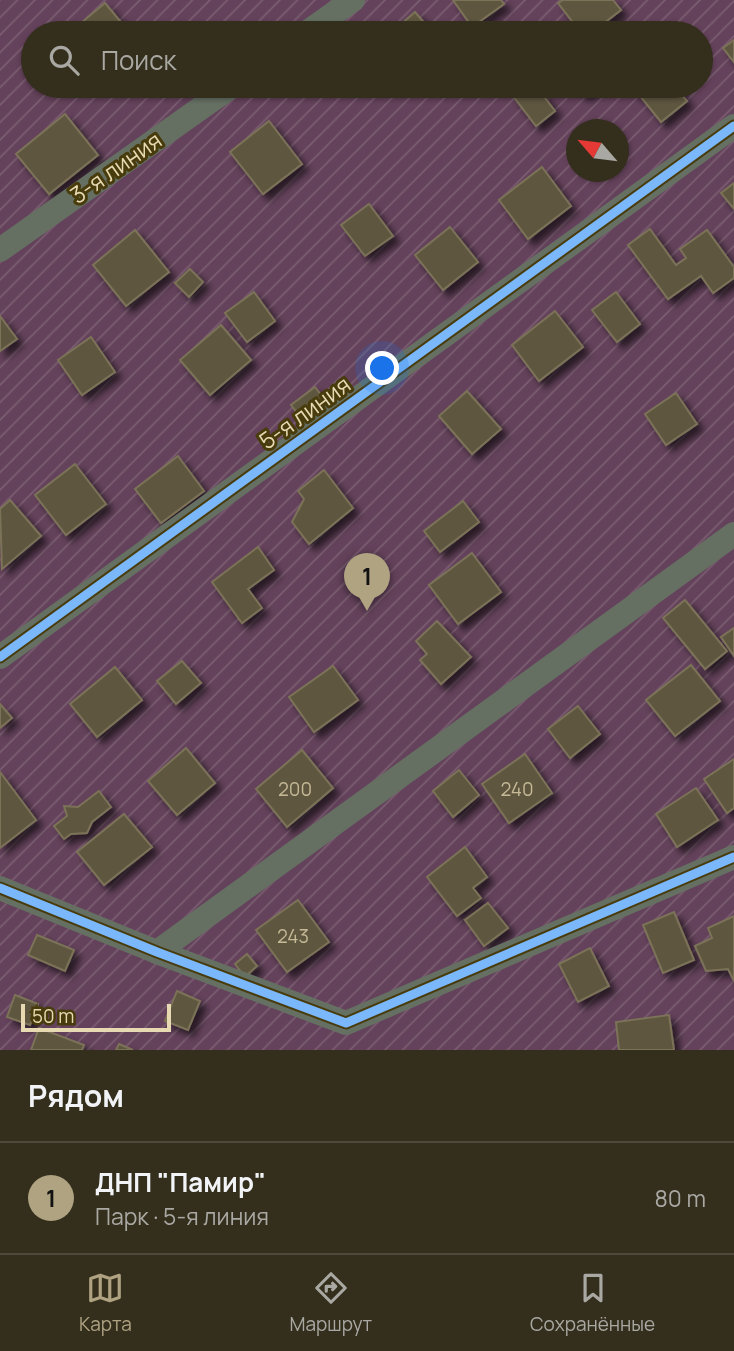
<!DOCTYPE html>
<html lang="ru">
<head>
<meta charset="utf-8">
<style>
	:root { --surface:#342e1c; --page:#3c3625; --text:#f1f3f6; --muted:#a9a8a3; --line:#4e4a3b; --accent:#afa382 }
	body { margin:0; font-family:Manrope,sans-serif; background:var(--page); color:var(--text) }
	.compass { position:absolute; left:566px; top:119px; width:63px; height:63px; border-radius:50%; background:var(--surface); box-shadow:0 2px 5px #0004; rotate:298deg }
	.scale { position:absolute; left:21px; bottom:18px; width:150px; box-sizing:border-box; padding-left:7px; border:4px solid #e7dab3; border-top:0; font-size:19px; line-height:24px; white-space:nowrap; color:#e7dab3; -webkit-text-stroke:5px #483b0c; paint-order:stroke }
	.you { position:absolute; left:383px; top:369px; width:24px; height:24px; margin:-18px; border:5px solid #fff; border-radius:50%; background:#1a73e8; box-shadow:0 0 0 10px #1a73e833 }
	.badge { display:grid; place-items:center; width:46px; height:46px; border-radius:50%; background:var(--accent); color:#111; font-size:23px; font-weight:700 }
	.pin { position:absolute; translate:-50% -58px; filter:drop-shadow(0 2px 4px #0008) }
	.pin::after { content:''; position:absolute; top:37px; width:24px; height:21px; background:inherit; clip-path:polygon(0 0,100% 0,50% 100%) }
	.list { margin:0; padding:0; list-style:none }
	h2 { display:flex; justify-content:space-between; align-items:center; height:91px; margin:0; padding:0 28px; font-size:30px }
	h2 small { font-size:23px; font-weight:400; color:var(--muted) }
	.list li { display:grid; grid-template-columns:46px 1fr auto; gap:21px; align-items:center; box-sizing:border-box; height:112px; padding:0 28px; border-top:2px solid var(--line) }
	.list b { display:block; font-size:26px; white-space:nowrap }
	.list p { margin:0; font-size:23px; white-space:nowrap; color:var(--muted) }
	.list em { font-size:23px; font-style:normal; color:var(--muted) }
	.icon { flex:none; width:38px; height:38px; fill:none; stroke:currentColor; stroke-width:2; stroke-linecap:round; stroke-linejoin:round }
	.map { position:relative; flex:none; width:734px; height:1050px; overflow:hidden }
	.search { position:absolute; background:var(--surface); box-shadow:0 2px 5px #0004; left:21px; right:21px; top:21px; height:77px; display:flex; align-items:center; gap:18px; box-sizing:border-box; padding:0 24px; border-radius:38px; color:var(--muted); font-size:26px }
	.sheet { height:203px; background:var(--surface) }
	nav { display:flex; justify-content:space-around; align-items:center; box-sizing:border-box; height:98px; border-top:2px solid var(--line); background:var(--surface); font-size:19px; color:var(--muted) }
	nav a { display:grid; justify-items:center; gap:4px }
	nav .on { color:var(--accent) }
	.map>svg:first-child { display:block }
</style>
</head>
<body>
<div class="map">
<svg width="734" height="1050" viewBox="0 0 734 1050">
	<defs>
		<pattern id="garden-furrows" width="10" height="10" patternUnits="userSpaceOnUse" patternTransform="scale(1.75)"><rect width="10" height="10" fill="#64425b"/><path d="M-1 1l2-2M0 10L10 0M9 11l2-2" fill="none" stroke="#7a5d70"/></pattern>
		<filter id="shadow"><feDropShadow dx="6" dy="6" stdDeviation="3.5" flood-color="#0009"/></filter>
	</defs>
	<rect width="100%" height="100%" fill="#463e26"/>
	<path fill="url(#garden-furrows)" fill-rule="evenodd" d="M0,0H734V1050H0ZM33,33H701V86H33ZM576,130H618V172H576Z"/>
	<g fill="#5e573f" stroke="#7b7258" stroke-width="2" filter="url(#shadow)">
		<polygon points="453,0 501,0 504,4 472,27"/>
		<polygon points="563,0 613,0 621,10 591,33 581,33 558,3"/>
		<polygon points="105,3 130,33 90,33 81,23"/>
		<polygon points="415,12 433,33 391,33"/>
		<polygon points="734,40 734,62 723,48"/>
		<polygon points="526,86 536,86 555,111 536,126 513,96"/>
		<polygon points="576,86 596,86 584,95"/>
		<polygon points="632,86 674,86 687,101 661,122"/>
		<polygon points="65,114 98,155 49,194 16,154"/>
		<polygon points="269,121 302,164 263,194 230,152"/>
		<polygon points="542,167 571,206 528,239 499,200"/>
		<polygon points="734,183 734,209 721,193"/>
		<polygon points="369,204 393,236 365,256 341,225"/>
		<polygon points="450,227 478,262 443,290 415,255"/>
		<polygon points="650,229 676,265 686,258 680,249 707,230 734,267 734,278 713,293 701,276 668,299 628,245"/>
		<polygon points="135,230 169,272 126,306 93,265"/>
		<polygon points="190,269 203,282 189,297 175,283"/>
		<polygon points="254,292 275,321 247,342 225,313"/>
		<polygon points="616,292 640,324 617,342 592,310"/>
		<polygon points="555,311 583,347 539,381 512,345"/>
		<polygon points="0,316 17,339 0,351"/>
		<polygon points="221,325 251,360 210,395 180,360"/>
		<polygon points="91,337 115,372 82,395 58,360"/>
		<polygon points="315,387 331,408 307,426 291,405"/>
		<polygon points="467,391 501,429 472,454 439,416"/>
		<polygon points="676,393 697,424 666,445 645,414"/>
		<polygon points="178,456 204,491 161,523 135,489"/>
		<polygon points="75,464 106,504 66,535 35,495"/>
		<polygon points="324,470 353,508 309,544 292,522 304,499 298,491"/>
		<polygon points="10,500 41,536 2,569 0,509"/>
		<polygon points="463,501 479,522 440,552 424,531"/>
		<polygon points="258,547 274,570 248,589 262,608 242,623 212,582"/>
		<polygon points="472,553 501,592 458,624 429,585"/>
		<polygon points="685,600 727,651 705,669 663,618"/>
		<polygon points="437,621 471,657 441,684 420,660 427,654 416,641"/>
		<polygon points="734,628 734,656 721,637"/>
		<polygon points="182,661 201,683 176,704 157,681"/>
		<polygon points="691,665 720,701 675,736 646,700"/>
		<polygon points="333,666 358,700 314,732 289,697"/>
		<polygon points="115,667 142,700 97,737 70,704"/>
		<polygon points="0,704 12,718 0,728"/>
		<polygon points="578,706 600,734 570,758 548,729"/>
		<polygon points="186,748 215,783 177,815 148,781"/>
		<polygon points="302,750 333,788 287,827 256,789"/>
		<polygon points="525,754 552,793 509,823 482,784"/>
		<polygon points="734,759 734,808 727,813 704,779"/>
		<polygon points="459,770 479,795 453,817 433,791"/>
		<polygon points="0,772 36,820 0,848"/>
		<polygon points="696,788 718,820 677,847 656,814"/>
		<polygon points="99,791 111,807 92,822 87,833 71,834 64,839 54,826 67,816 64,806 78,807"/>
		<polygon points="124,814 152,847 104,885 77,852"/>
		<polygon points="465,847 487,877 473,888 481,898 457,916 427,877"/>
		<polygon points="298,900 329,942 287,972 256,930"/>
		<polygon points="488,903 508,928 484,946 465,920"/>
		<polygon points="674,912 694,960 663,973 643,925"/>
		<polygon points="734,916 734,981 728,969 706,971 695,946 712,938 708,928"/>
		<polygon points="37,935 74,950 65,971 28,955"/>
		<polygon points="590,948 609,986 578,1002 559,964"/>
		<polygon points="247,954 257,966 245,977 235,964"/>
		<polygon points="177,991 200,1001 188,1030 165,1021"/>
		<polygon points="15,995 38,1004 30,1025 7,1017"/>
		<polygon points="669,1015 674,1050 619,1050 616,1022"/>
		<polygon points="39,1028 84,1045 82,1050 31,1050"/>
		<polygon points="119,1044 133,1050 116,1050"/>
	</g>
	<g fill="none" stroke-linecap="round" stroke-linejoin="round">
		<g stroke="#657063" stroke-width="24">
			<polyline points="306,33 353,0"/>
			<polyline points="0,250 232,86"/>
			<polyline points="0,657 734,126"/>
			<polyline points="0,888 157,952 346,1023 734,857"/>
			<polyline points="157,952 734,534"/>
		</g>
		<g stroke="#483b0c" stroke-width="13">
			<g id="cycleway">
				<polyline points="0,657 734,126"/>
				<polyline points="0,888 157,952 346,1023 734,857"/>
			</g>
		</g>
		<use href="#cycleway" stroke="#7ab7fb" stroke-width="9"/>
	</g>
	<g text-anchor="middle" stroke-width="6" stroke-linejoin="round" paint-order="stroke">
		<g font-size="19" fill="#c5b996">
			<text x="295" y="796">200</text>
			<text x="517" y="796">240</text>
			<text x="293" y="943">243</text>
		</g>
		<g font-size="23" fill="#e7dab3" stroke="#483b0c">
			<text transform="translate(116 168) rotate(-35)" y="8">3-я линия</text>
			<text transform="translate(305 413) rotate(-36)" y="8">5-я линия</text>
		</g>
	</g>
</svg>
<svg class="compass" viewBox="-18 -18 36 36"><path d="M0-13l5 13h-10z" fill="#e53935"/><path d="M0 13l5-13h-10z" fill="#a9a8a3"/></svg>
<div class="scale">50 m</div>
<div class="you"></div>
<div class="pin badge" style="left:367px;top:611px">1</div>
<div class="search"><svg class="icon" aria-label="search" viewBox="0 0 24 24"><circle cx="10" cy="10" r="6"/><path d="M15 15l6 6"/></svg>Поиск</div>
</div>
<section class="sheet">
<h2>Рядом<small></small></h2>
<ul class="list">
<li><span class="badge">1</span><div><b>ДНП &quot;Памир&quot;</b><p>Парк · 5-я линия</p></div><em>80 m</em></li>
</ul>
</section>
<nav>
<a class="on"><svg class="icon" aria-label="map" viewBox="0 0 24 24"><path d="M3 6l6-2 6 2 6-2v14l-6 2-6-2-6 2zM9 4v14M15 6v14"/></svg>Карта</a>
<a><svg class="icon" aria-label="directions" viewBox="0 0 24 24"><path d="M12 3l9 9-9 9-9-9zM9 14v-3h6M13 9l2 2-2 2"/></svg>Маршрут</a>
<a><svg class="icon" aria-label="saved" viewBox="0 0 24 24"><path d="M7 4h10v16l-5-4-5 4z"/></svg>Сохранённые</a>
</nav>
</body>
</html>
